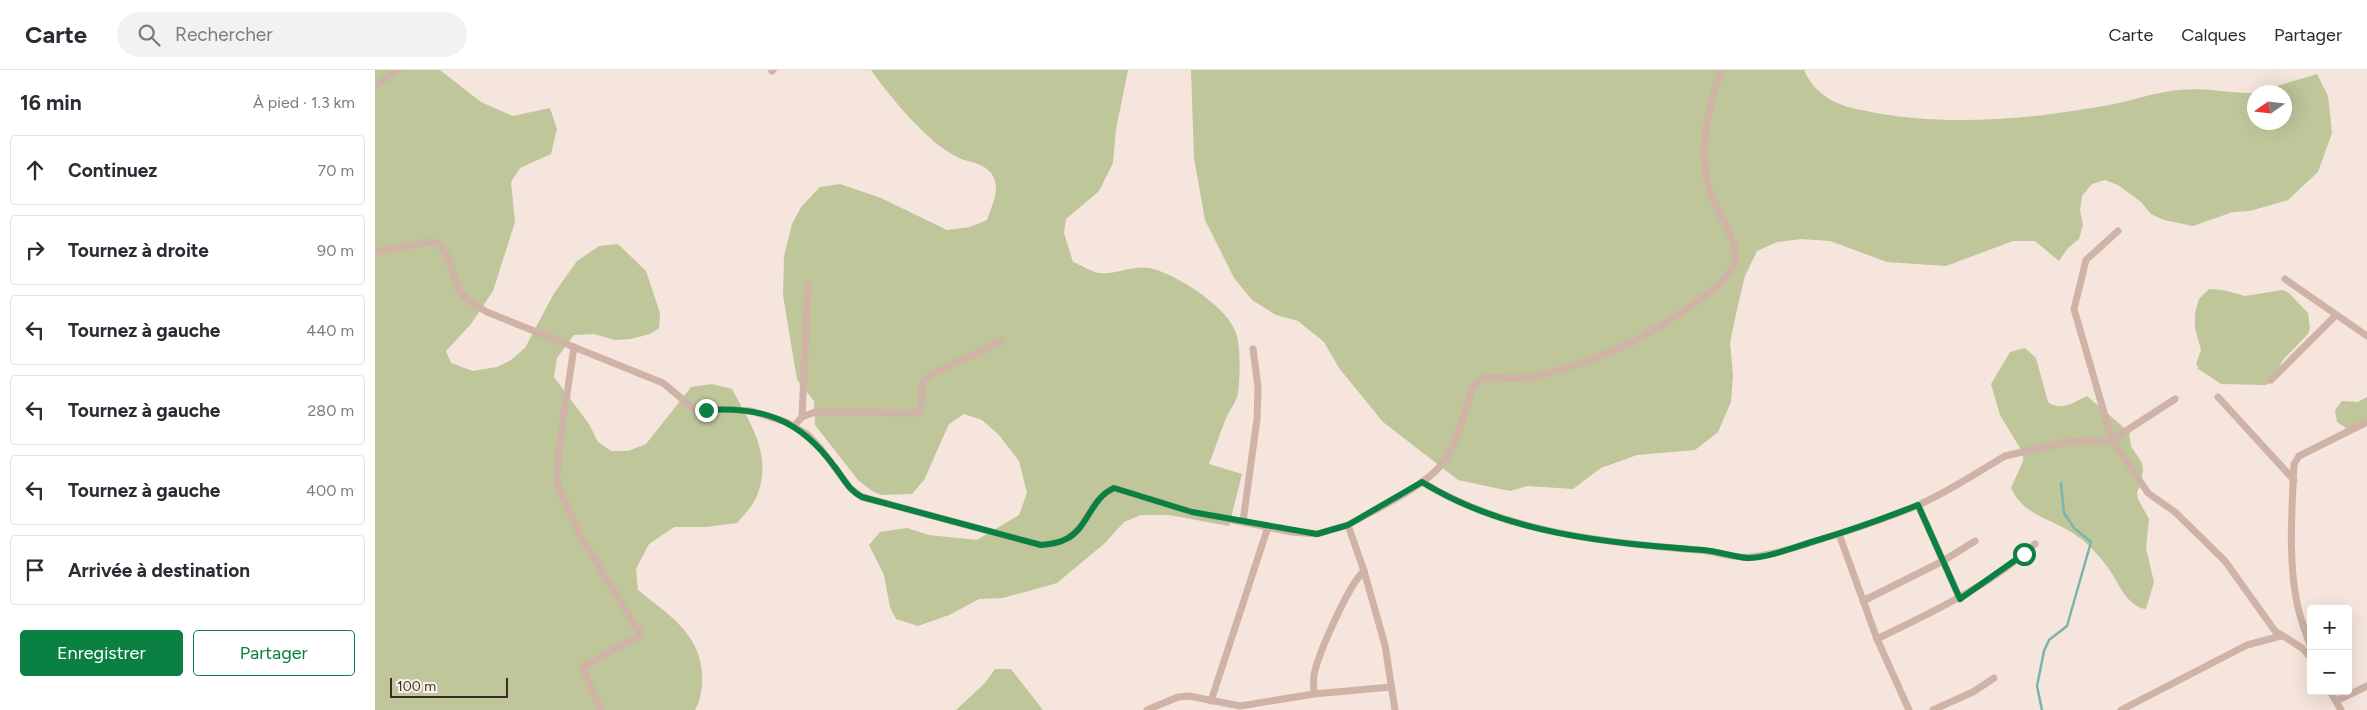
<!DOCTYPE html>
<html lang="fr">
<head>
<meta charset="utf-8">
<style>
	:root { --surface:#fff; --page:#f2f2f3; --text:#2b2b33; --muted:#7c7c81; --line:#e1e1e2; --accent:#0b8043 }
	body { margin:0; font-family:Figtree,sans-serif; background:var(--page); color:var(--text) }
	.controls { position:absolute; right:15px; bottom:15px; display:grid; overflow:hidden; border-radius:5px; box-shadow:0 5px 20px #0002 }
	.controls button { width:45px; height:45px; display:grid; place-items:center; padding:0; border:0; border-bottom:1px solid var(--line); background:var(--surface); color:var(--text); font:25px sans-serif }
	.compass { position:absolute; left:1872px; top:15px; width:45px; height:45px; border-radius:50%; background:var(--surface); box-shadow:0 5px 20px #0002; rotate:256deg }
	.scale { position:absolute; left:15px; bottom:12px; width:118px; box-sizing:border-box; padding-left:5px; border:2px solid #3a2b28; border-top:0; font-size:14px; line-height:18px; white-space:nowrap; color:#3a2b28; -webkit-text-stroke:4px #fcf0e9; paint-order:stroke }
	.stop { position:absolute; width:15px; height:15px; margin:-11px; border:4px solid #0b8043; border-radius:50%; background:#fff }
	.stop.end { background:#0b8043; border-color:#fff; box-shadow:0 1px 5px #0008 }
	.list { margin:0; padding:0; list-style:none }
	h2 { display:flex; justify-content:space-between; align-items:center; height:65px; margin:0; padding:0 20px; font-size:21px }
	h2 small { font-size:16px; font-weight:400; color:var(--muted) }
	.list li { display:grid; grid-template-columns:32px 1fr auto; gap:15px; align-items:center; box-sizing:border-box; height:70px; margin:0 10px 10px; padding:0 10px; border:1px solid var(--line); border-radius:5px }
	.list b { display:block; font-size:19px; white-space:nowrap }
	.list em { font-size:16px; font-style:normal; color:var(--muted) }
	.actions { display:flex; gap:10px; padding:15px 20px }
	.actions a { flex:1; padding:11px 0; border:1px solid var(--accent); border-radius:5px; text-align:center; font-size:18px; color:var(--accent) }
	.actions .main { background:var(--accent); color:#fff }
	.icon { flex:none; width:28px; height:28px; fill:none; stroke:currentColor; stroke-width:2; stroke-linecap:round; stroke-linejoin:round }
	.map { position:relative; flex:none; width:1992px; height:640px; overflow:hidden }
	header { display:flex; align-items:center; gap:30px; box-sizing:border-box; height:70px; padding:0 25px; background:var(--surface); border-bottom:1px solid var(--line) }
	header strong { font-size:24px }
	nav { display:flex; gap:28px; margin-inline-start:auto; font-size:18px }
	.search { width:350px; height:45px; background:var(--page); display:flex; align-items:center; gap:12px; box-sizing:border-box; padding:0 18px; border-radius:28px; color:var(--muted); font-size:19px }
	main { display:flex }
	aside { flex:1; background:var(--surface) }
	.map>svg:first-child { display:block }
</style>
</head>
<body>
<header>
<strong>Carte</strong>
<div class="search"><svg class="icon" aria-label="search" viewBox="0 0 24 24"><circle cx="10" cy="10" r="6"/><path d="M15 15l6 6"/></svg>Rechercher</div>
<nav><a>Carte</a><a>Calques</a><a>Partager</a></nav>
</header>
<main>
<aside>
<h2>16 min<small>À pied · 1.3 km</small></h2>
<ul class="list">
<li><svg class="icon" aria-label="ahead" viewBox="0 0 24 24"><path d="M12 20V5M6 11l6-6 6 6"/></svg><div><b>Continuez</b></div><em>70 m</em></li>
<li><svg class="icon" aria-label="right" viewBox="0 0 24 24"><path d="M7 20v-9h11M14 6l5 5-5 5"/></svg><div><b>Tournez à droite</b></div><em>90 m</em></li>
<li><svg class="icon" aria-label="left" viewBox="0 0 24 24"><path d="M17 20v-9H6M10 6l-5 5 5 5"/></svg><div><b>Tournez à gauche</b></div><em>440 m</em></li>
<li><svg class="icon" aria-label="left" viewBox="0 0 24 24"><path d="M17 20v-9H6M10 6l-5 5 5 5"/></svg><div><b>Tournez à gauche</b></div><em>280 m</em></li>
<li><svg class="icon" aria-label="left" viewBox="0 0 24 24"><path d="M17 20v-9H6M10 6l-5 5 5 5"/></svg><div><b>Tournez à gauche</b></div><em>400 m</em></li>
<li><svg class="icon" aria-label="arrive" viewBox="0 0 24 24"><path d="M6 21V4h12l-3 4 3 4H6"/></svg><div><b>Arrivée à destination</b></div></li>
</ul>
<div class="actions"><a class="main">Enregistrer</a><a>Partager</a></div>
</aside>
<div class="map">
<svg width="1992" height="640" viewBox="0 0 1992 640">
	<rect width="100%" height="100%" fill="#f5e5dc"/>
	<g fill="#bec69a">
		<path d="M0,0H65L106,32L138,46L175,38L182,59L176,84L145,98L136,112L140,152L118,221L96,254L71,281L76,293L98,301L122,297L136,290L150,278L178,225L202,191L224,176L243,174L271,201L285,243L284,258L275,264L256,269L240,270L219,264L199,265L182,288L179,307L214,354L223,372L236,381H253L271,374L316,317L337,314L357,319C376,355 399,387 381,428C377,437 368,446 362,453L331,457H299L274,474L261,499L263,520C293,545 323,561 327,602C328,614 326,630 320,640H0Z"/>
		<path d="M496,0H753L741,59L738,93L724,121L691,149L689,163L698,192C706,195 715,201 723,203C740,205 757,195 775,198C801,204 853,237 861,263C866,277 865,309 863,324C861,332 855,340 851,348C845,363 840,379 834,394L867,404L854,456L794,445H766L749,452L730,473L682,513L628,528L604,529L574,545L543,556L521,549L515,537L509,505L494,475L505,462L532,458L554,465L602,470L644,445L652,423L644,391L624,365L607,350L589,344L574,354L549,410L537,424L506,425L497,421L483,410L440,355L439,331L422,310L408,225L409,186L417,154L426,137L445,117L465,114L506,128L572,160L595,157L612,150C617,135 627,117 616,103C606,91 593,93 582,87C552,72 515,27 496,0Z"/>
		<path d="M816,0H1429C1434,11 1440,19 1450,26C1463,36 1481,39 1496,42C1574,57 1656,49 1734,35C1757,31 1780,22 1804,20C1829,17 1854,23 1879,23L1880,52H1910V22H1882L1942,4L1953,26L1957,63L1943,102L1913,130L1875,141L1858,142L1818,156L1789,150L1776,144L1766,132L1743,115L1730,110L1717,114L1707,126L1705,140L1708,155L1704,169L1693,178L1684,191L1660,171H1638L1571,196L1512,192L1455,171L1426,169L1402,172L1382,181L1370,206L1363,235L1355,273L1358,305L1356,332L1343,362L1320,380L1262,385L1226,398L1198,419L1153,416L1135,421L1083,410L1008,352L964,298L949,272L923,251L901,245L877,230L859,208L830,150L819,88Z"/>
		<polygon points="1834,219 1848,220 1870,226 1907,220 1914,223 1933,243 1935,258 1933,264 1907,291 1898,311 1891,315 1846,314 1822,298 1824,297 1821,294 1826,280 1820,258 1820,243 1824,229"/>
		<path d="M1650,278L1661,288L1673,332C1686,342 1699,332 1712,326L1754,362L1756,376L1767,393L1768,400L1766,414L1762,422L1763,429L1774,449L1771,478L1779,512L1771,539C1753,537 1745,516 1736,502C1728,490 1714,474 1702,466C1679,449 1649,447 1636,418L1648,391V383L1625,345L1616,314L1635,282Z"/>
		<polygon points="1992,327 1992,350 1974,360 1962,352 1960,340 1967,331 1983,332"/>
		<polygon points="620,599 636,599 668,640 581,640 610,613"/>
	</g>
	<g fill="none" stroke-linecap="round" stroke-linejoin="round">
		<polyline stroke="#78b5ae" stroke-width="2.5" points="1667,640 1662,616 1669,581 1674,570 1692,556 1716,472 1699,458 1689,443 1686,413"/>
		<g stroke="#ceb3a6" stroke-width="7">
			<polyline points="397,1 398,0"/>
			<polyline points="0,16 23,0"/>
			<polyline points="1743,161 1711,190 1699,239 1737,370 1773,423 1800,442 1850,491 1900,561 1927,578 1936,588"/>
			<path d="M0,182L53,172L63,173C79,186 75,215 92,229C98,234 105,238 112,242L288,313L318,338L376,341L411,352L432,364L446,379L475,418L487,427L666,475C676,474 685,473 693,468C713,457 715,428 739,418L817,442L917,462L942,464L973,455L989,501L1010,575L1020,640"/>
			<polyline points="1910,209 1992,266"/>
			<polyline points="199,277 183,385 182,415 207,469 266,565 207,597 226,640"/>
			<polyline points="1896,310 1961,245"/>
			<polyline points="1843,327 1919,410"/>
			<polyline points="427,347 433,215"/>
			<polyline points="419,356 427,347 440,342 545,343 548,312 555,305 627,271"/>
			<path d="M1047,412C1130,463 1228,472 1323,480C1339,481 1361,489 1375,487C1398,485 1420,478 1441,471C1475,460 1508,450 1541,436C1572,423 1601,403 1630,386L1691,372L1737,370L1800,329"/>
			<polyline points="1543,435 1585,529"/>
			<polyline points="868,452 882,349 883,317 878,279"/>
			<path d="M973,455C999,440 1049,417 1066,395C1082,375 1089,344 1097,320C1106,303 1116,308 1132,308C1143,309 1152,308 1162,306C1221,292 1275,267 1323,231C1336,222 1351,210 1358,196C1369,178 1341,141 1335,122C1322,80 1333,41 1346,0"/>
			<polyline points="1464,464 1502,569 1534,640"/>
			<polyline points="1488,531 1568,491 1600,471"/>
			<path d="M1502,569C1557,542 1615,516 1660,474"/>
			<path d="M1936,578C1931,563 1925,549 1922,533C1913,489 1917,439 1919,394L1924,386L1992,352"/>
			<polyline points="1955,621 1966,640"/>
			<path d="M939,624C939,618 938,611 939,605C943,584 974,514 989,501"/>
			<polyline points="836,631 893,457"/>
			<polyline points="1961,631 1992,616"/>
			<polyline points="772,640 803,627 814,626 865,636 939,624 1016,617"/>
			<polyline points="1558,640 1598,622 1619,608"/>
			<polyline points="1746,640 1872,575 1906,566"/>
		</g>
	</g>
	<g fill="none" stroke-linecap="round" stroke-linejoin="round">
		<path stroke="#0b8043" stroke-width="6" d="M331,340C388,336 425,350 459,396C468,407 474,421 487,427L666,475C676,474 685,473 693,468C713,457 716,428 739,418L817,442L942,464L973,455L1047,412C1131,464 1232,473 1328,480C1343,481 1358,487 1373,488C1394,488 1422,476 1443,470C1477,460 1510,448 1543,435L1585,529L1649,484"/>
	</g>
</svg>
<div class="controls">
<button>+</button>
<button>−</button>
</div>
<svg class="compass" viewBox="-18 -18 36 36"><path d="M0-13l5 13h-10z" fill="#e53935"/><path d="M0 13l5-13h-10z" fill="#7c7c81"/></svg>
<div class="scale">100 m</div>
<div class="stop" style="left:1649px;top:484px"></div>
<div class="stop end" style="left:331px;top:340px"></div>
</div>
</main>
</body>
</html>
